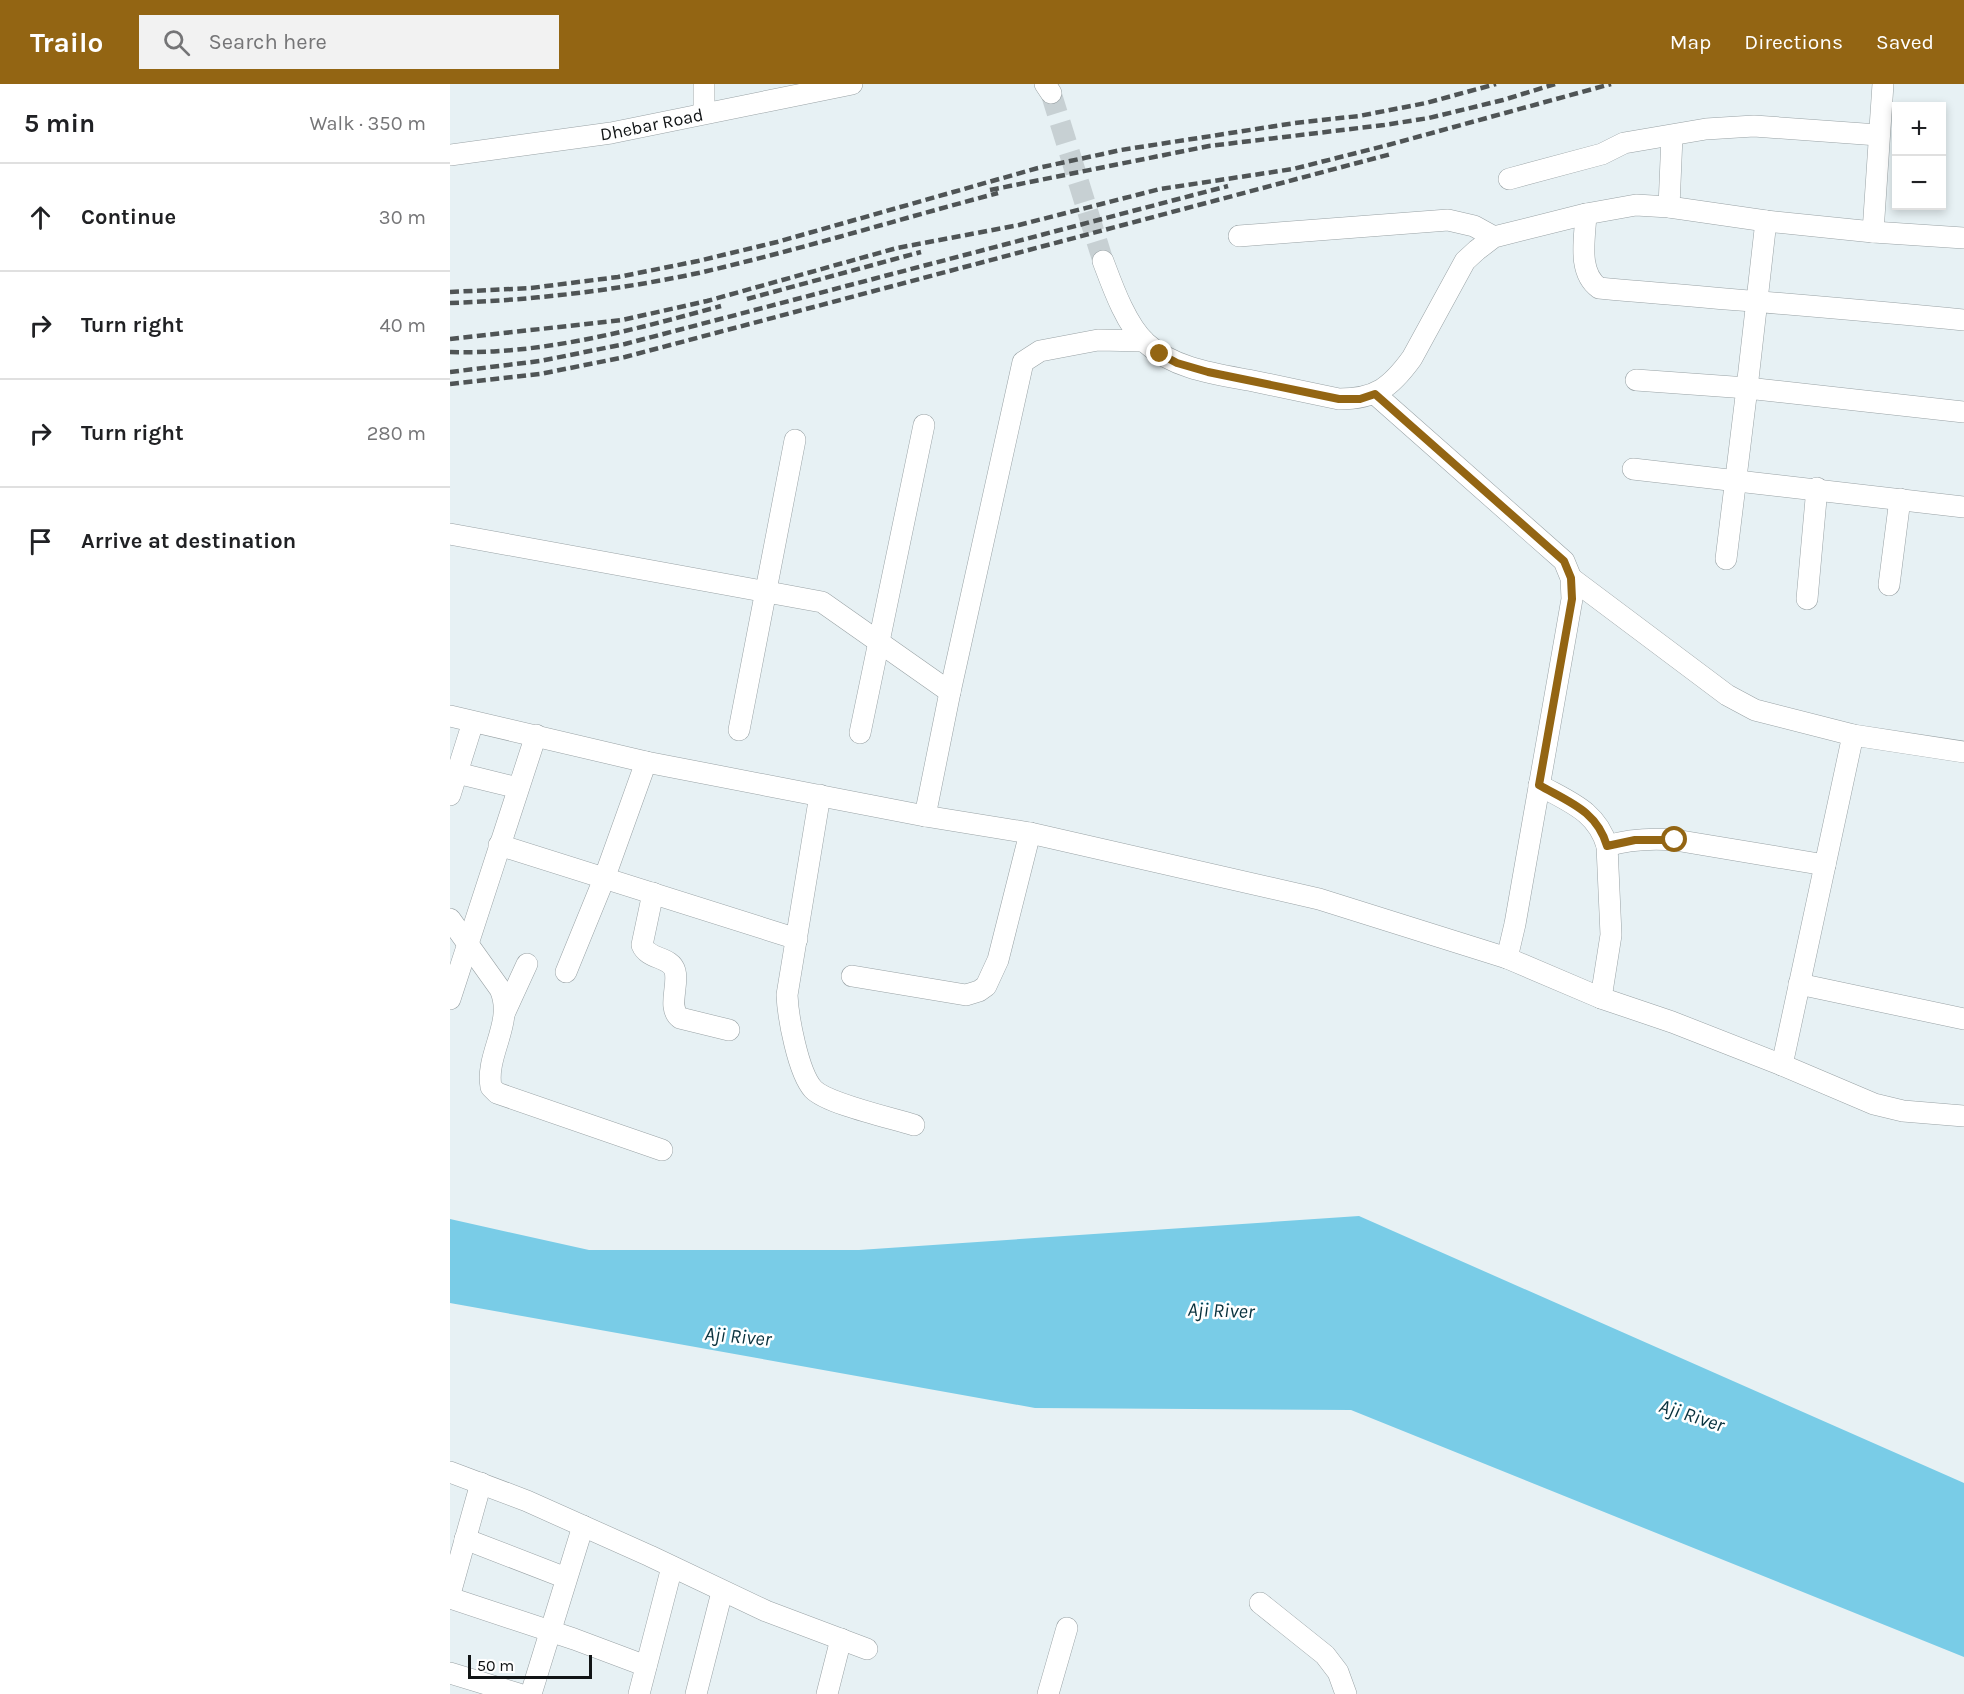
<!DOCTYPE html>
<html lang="en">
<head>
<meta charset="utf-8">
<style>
	:root { --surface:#fff; --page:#f2f2f2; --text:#202124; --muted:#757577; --line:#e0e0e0; --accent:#936513 }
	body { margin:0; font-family:Karla,sans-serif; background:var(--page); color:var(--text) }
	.controls { position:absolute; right:18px; top:18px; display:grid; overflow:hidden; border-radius:0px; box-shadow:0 3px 9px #0003 }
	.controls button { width:54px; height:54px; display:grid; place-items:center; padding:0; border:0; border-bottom:2px solid var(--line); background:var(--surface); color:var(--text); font:30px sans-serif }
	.scale { position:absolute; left:18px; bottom:15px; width:124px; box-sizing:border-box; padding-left:6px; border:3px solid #111415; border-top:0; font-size:16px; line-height:21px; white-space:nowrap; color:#111415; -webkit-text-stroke:4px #fff; paint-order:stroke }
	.stop { position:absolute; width:18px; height:18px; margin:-14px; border:4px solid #936513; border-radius:50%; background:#fff }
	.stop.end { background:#936513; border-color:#fff; box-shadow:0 2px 6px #0008 }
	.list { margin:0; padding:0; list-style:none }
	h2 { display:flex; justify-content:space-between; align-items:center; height:78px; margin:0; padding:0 24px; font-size:26px }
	h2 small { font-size:20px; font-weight:400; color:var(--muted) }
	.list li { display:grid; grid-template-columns:39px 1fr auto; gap:18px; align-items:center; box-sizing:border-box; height:108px; padding:0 24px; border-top:2px solid var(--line) }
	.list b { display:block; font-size:22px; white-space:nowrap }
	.list em { font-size:20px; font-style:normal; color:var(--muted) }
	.icon { flex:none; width:33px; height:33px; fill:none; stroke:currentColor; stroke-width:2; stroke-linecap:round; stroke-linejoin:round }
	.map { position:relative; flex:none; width:1514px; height:1610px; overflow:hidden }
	header { display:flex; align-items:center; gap:36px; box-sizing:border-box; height:84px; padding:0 30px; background:var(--accent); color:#fff }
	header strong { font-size:28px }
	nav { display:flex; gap:33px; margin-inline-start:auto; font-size:21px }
	.search { width:420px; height:54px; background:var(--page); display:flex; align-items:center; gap:15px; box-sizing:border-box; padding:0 21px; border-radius:0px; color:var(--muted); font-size:22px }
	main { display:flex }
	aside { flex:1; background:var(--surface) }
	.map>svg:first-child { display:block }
</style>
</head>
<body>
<header>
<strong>Trailo</strong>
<div class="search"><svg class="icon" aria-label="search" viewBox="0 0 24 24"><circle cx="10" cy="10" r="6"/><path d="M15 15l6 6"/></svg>Search here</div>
<nav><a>Map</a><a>Directions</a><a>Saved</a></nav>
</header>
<main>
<aside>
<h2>5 min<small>Walk · 350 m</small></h2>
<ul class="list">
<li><svg class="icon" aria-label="ahead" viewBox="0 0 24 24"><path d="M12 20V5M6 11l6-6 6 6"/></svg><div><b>Continue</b></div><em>30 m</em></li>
<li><svg class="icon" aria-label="right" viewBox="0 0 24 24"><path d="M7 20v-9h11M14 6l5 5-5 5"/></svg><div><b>Turn right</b></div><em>40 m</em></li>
<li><svg class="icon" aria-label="right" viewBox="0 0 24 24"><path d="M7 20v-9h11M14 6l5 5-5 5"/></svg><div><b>Turn right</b></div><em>280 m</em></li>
<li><svg class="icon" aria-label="arrive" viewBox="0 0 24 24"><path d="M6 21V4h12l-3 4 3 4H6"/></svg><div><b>Arrive at destination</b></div></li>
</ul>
</aside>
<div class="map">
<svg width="1514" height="1610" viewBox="0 0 1514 1610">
	<rect width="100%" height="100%" fill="#e7f1f4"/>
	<polygon fill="#79cce7" points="909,1132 1514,1399 1514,1573 901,1326 585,1324 0,1219 0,1135 139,1166 409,1166"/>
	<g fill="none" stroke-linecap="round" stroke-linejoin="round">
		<polyline stroke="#c7d0d3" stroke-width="21" stroke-dasharray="21 10" stroke-linecap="butt" points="601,9 653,177"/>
		<g stroke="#99a2a5" stroke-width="22">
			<g id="minor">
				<polyline points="595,0 601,9"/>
				<polyline points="254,29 254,0"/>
				<path id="s1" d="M0,71L161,49L402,0"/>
				<polyline points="1059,95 1152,70 1174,59 1256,45 1304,42 1428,51"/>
				<polyline points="1219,123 1222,52"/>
				<path d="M1136,130C1135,154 1127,188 1149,204C1271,215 1393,224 1514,236"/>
				<polyline points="1423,148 1433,0"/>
				<polyline points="789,152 998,136 1024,142 1044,153"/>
				<path d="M653,177C662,201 676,241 696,259C724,285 766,290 803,297C832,303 860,309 889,315C926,315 941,303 962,274L1015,177L1027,166L1044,153L1136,130L1186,121L1219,123L1316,137L1423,148L1514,154"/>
				<polyline points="1186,296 1297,304 1316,137"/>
				<polyline points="925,310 1114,477 1121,494 1122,515 1065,840 1057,874"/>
				<polyline points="1183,385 1514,423"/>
				<polyline points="0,450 372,518 500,608"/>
				<polyline points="1276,475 1297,304 1514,328"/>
				<polyline points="1121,494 1277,611 1305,626 1403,651 1514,668"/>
				<polyline points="1439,501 1450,415"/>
				<polyline points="1357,515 1367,404"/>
				<polyline points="0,632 196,678 475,732 580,749 869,815 1057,874 1151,914 1222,938 1332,981 1424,1020 1453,1027 1514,1032"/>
				<polyline points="289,646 345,356"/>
				<polyline points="410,649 474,341"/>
				<polyline points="7,689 68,704"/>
				<path d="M1089,701C1119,718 1147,727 1157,762L1161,851L1151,914"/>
				<polyline points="0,711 23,638"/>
				<path d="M370,711L337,911C338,933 348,988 363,1005C377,1020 442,1034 464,1041"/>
				<polyline points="475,732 500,608 573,278 590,267 648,256 694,257"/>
				<polyline points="49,761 347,855"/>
				<path d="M1157,762C1180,755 1201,754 1225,756L1375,781"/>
				<path d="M203,809L192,861C198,876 221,872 225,887C229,901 217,924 230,934L279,946"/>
				<path d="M0,835L50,905C65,938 35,970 41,1003L47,1009L212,1066"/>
				<polyline points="116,888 154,795 196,678"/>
				<polyline points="402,892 516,911 529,907 536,902 548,876 580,749"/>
				<polyline points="1349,900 1514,935"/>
				<polyline points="0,915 86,651"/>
				<polyline points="55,928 77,880"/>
				<polyline points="1332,981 1403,651"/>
				<polyline points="0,1388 77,1417 200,1472 316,1527 417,1565"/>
				<polyline points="15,1455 116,1494"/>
				<polyline points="0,1510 31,1399"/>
				<polyline points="0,1514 124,1555 196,1582"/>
				<polyline points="810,1519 875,1571 888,1588 896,1610"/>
				<polyline points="0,1589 69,1610"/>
				<polyline points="81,1610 133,1442"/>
				<polyline points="189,1610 222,1483"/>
				<polyline points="246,1610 272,1508"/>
				<polyline points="377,1610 391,1555"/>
				<polyline points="598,1610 617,1544"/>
			</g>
		</g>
		<use href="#minor" stroke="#fff" stroke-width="21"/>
		<g stroke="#4f5455" stroke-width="4.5" stroke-dasharray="9 4.5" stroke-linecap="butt">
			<polyline points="540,106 759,62 934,41 979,34 1053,16 1105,0"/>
			<polyline points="0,208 81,204 168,193 248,177 327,158 588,84 671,66 845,39 909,32 976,19 1046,0"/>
			<polyline points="297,215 471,168"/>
			<path d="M0,219C85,216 170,206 253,188C352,165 450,135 548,109"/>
			<polyline points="0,255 172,236 257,217 447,164 569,141 710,105 843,85 938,61 1161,0"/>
			<path d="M0,268C92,271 183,246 271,222"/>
			<polyline points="0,288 90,277 175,260 778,102"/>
			<polyline points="0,300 90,290 175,273 941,70"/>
		</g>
	</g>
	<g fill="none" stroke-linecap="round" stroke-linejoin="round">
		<path stroke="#936513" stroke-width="8" d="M710,270L727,279L758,288L889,315H910L925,310L1114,477L1121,494L1122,515L1089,701C1119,718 1147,727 1157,762L1185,756H1225"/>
	</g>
	<g text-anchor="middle" stroke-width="5" stroke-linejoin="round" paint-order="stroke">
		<g font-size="18" fill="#111415" stroke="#fff">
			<text dy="6" stroke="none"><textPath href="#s1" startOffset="204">Dhebar Road</textPath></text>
		</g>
		<g font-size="20" font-style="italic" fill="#08313d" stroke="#fff">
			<text transform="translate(771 1226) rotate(2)" y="7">Aji River</text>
			<text transform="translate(288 1252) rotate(5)" y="7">Aji River</text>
			<text transform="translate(1242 1331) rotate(18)" y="7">Aji River</text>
		</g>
	</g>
</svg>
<div class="controls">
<button>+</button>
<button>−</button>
</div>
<div class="scale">50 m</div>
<div class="stop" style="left:1225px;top:756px"></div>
<div class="stop end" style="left:710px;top:270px"></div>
</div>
</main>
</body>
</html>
